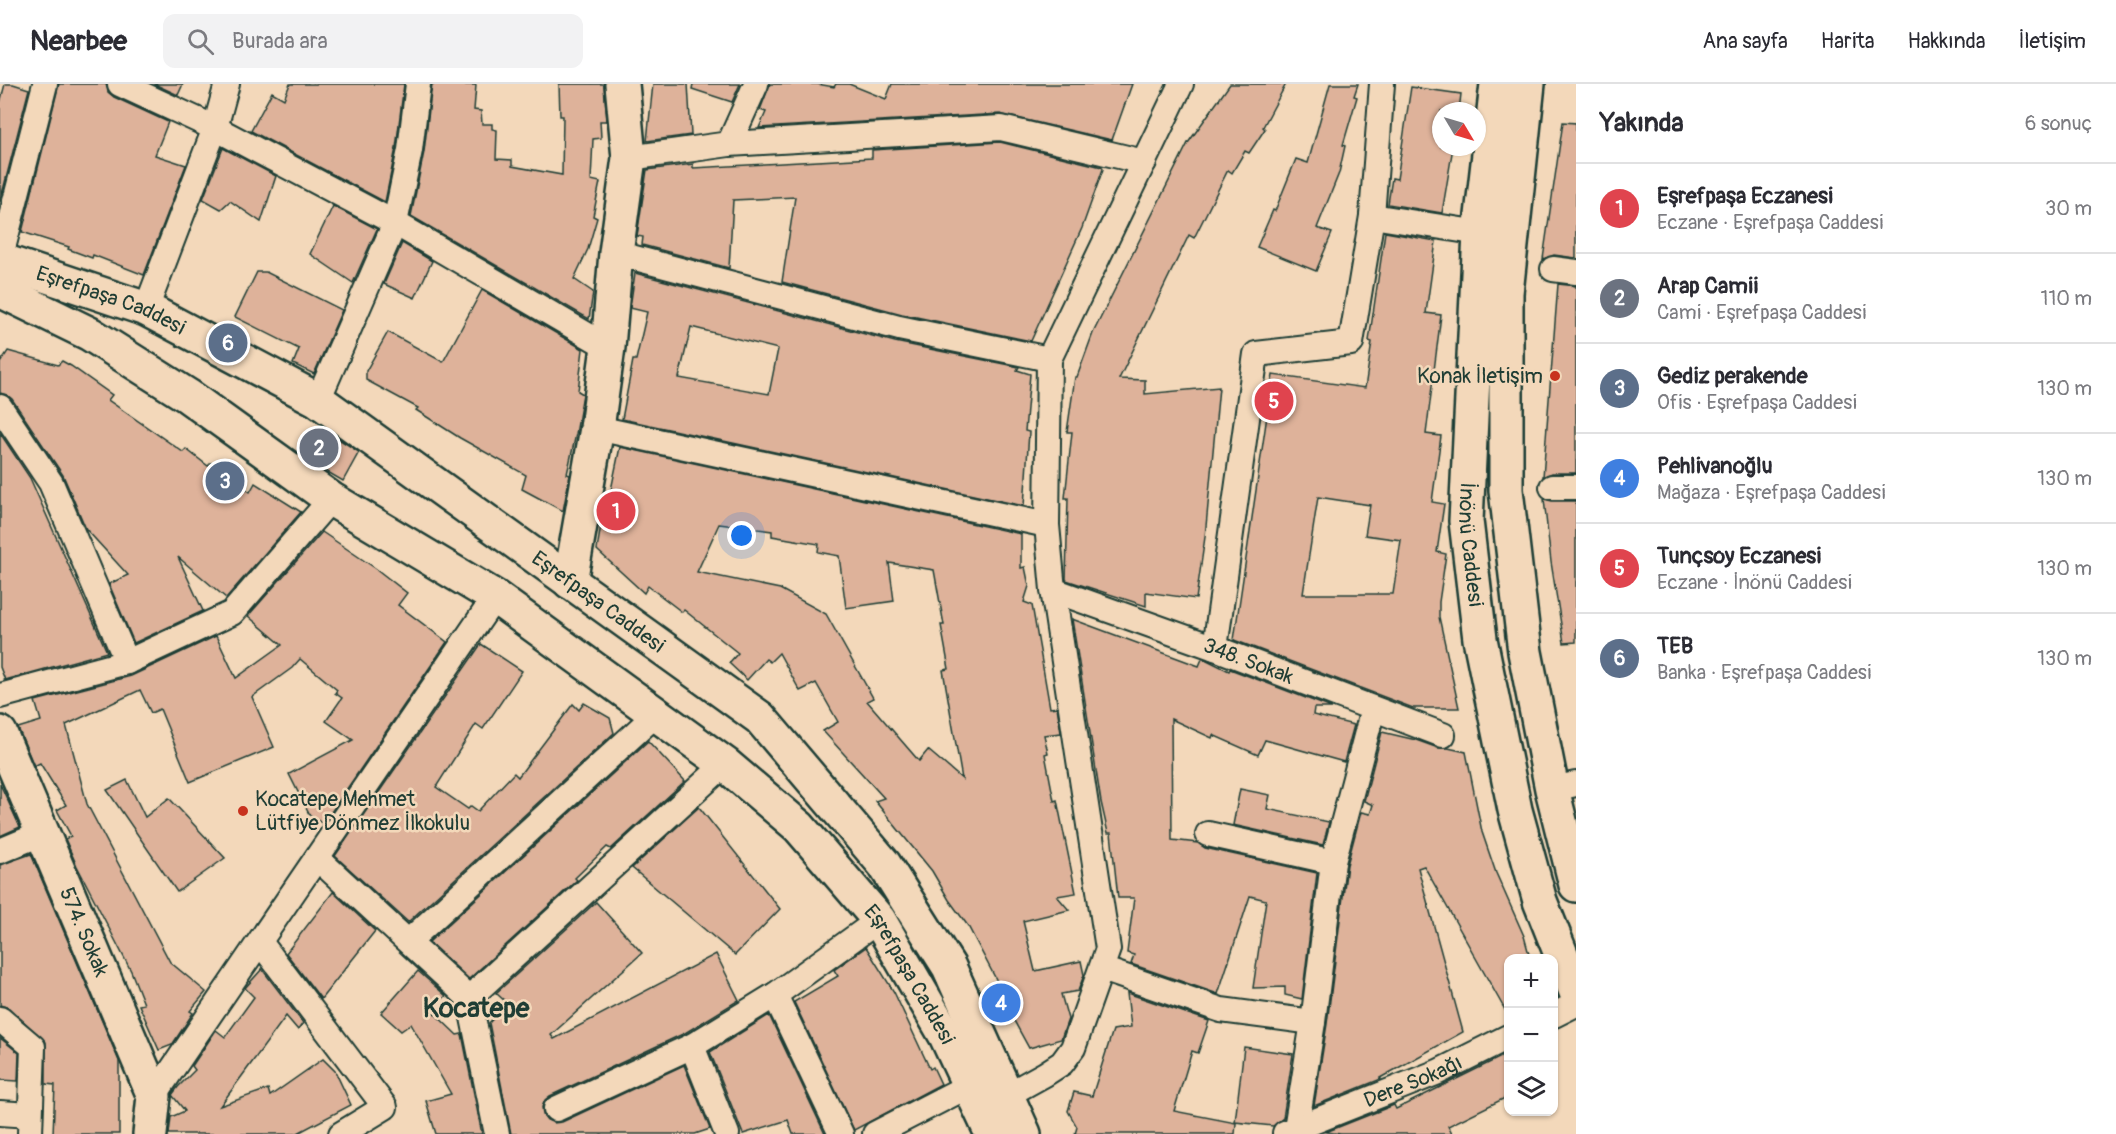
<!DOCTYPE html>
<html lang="tr">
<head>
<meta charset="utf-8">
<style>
	:root { --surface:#fff; --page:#f2f2f3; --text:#2b2b33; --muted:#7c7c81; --line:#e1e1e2; --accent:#7c3aed }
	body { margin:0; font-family:Pangolin,sans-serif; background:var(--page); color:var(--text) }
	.controls { position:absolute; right:18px; bottom:18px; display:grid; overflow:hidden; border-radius:12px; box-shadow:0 2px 4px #0004 }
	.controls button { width:54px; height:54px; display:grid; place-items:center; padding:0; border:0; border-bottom:2px solid var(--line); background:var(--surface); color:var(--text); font:30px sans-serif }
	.compass { position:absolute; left:1432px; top:18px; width:54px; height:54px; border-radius:50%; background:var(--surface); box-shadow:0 2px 4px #0004; rotate:128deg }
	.you { position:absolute; left:742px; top:452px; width:21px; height:21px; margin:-15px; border:4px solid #fff; border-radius:50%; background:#1a73e8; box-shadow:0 0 0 9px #1a73e833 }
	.badge { display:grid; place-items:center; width:39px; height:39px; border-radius:50%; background:var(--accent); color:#fff; font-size:20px; font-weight:700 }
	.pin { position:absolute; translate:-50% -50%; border:3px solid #fff; box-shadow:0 2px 6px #0006 }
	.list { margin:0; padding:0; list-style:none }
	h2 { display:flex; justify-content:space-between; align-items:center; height:78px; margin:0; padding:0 24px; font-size:26px }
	h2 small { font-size:20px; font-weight:400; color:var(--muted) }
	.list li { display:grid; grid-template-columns:39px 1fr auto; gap:18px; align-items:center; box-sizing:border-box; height:90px; padding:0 24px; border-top:2px solid var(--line) }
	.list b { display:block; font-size:22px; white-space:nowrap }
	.list p { margin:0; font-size:20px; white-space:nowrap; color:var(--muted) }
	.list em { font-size:20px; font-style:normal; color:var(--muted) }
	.icon { flex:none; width:33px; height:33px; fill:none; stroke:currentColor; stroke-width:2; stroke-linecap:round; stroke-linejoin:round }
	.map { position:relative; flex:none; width:1576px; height:1050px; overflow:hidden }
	header { display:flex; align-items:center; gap:36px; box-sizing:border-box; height:84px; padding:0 30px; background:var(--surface); border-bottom:2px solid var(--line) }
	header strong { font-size:28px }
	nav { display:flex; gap:33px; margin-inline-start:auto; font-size:21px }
	.search { width:420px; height:54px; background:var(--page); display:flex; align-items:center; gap:15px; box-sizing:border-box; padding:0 21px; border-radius:12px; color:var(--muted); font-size:22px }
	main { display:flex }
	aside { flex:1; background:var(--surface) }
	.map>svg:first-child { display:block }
</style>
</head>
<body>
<header>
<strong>Nearbee</strong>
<div class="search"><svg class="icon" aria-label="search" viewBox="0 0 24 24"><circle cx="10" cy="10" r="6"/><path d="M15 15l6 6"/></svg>Burada ara</div>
<nav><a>Ana sayfa</a><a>Harita</a><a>Hakkında</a><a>İletişim</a></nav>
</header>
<main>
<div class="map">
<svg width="1576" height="1050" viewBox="0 0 1576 1050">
	<rect width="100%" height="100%" fill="#f3d8ba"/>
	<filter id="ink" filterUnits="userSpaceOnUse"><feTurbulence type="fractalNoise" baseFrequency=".0167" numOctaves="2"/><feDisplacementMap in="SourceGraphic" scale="12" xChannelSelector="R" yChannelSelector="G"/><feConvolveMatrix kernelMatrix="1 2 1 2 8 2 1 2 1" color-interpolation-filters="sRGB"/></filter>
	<g filter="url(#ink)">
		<g fill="#deb29a" stroke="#1f3d34" stroke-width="1.5" fill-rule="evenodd">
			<polygon points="5,0 13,0 29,5 0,118 0,19"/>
			<polygon points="59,0 106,0 108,8 114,13 168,38 155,71 186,81 144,191 93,171 92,174 68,165 69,163 22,148"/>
			<polygon points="154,0 183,0 178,11"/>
			<polygon points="290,0 404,0 396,64 385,118 251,47 272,8 284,15"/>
			<polygon points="432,0 476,1 474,26 481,27 482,40 492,40 492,45 497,46 496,75 512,76 512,82 562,91 563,32 560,32 559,0 604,0 607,37 600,37 601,54 593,55 591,96 600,98 593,132 597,134 588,165 574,195 593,208 589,235 411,132 424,68"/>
			<polygon points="653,0 688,0 691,51 647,57"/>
			<polygon points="693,0 740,0 732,18 692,5"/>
			<polygon points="770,0 817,0 834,3 836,0 849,0 886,15 892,0 1132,0 1112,56 1000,30 759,44 766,28 760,26"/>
			<polygon points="1230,0 1286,0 1263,43 1265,45 1249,69 1245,67 1232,89 1228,86 1194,154 1189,151 1119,295 1145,296 1145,310 1219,303 1205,453 1196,515 1146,508 1146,522 1066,496 1068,414 1065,414 1072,348 1067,348 1075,293 1077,293 1093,249 1188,59"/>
			<polygon points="1330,0 1358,0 1354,12 1357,13 1343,61 1345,62 1339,89 1317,144 1332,149 1316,187 1257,163 1273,126 1275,127 1296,75 1308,79"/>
			<polygon points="1411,3 1461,10 1459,27 1441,27 1441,63 1453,63 1442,129 1388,120 1392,94 1397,95"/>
			<polygon points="1563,38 1576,39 1576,174 1554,171 1543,175"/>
			<polygon points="1000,58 1102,83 1103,85 1082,144 1031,257 902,230 782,198 795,113 733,116 729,184 642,161 643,153 637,152 647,86 693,80 693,84 872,74 872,66"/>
			<polygon points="223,64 276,92 261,138 230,117 221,125 203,115"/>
			<polygon points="333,122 377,145 353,199 310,170"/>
			<path d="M1385,148L1436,157L1426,229L1441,231L1426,350L1441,352L1432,418L1444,420L1437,468L1446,470L1439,518V533L1459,624H1413L1234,556L1273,291L1365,304L1372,258L1369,257ZM1318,413L1370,421L1365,451L1401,456L1393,510H1303Z"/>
			<polygon points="402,159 432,177 415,214 384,200"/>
			<polygon points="257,188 266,188 342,226 314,290 293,280 299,265 235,233"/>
			<path d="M635,189L895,258L1019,283L1017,286L1030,290L1025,347L1029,348L1024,422L622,335L633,276H636L647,228L630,224ZM691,243L778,265L769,310L679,294Z"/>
			<polygon points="1558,200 1576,202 1576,389 1552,389 1543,393"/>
			<polygon points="482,206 583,265 578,307 583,310 576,350 567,390 570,391 563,427 522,405 526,391 460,354 416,326 418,324 366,296 366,287 388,248 443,278"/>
			<polygon points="8,267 58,281 62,277 71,282 112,311 108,316 183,368 186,365 208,382 211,379 250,408 255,399 301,428 226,514 178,473 203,527 134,559 109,500 128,491 86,445 63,391 12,315 7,311 0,309 0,279"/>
			<polygon points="0,349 30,394 107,568 5,596 0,583"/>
			<polygon points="331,350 359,368 343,397 314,380"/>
			<path d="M620,363L1021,450V484L1025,483L1029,502L1024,518L1032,521L1050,624L1057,623L1061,649L1044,651L1048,669L1045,670L1054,717L1057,716L1076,809L1057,812L1069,826L1023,837L1035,887L1081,877L1084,891L1078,907L1061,910L1068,935L1061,955L1029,964L1007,924L999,901L968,842L949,816L932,787L875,717L884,714L823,647L838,638L816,599L800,607L779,569L770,578L766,575L747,596L729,579L738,569L684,526L682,528L648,502L644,509L597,466L606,409L610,411ZM719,440L772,447V452L819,460L818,468L839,472L846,524L894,517L889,479L934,486L944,541H941L949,585L943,586L962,695L928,666L919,677L867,617L873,614L826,530L780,505L697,488Z"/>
			<polygon points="1544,415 1552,417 1576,417 1576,558 1564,559 1551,478"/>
			<polygon points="322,448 375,484 407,509 398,521 447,558 323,740 309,730 289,690 353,656 326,637 342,614 335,609 337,606 300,575 292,584 252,613 274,663 190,698 160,625 151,629 140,606 66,641 87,720 170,878 206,908 190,927 193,929 172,961 159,966 139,921 144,920 131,887 77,782 65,755 71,752 57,726 66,721 40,679 34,682 18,644 41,637 35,617 131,592 216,552 236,594 282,561 248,532"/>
			<polygon points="1072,535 1199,582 1202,575 1207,576 1229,587 1230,585 1332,624 1314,624 1313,631 1354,641 1344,678 1265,656 1258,671 1213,651 1212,654 1171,635 1172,756 1198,759 1205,764 1317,789 1302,915 1285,911 1285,903 1253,904 1266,816 1250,812 1218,910 1131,880 1134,871 1127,869 1134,814 1118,814 1111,749 1108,749 1101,718"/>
			<polygon points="481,560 522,587 483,645 476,640 436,703 468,725 471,722 478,727 514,689 518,693 573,620 579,626 584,619 610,634 614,649 408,838 335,772"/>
			<polygon points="1382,648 1416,656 1438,664 1448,664 1466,668 1482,748 1496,789 1524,852 1530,874 1509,874 1509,933 1424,782 1418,784 1463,948 1380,994 1381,995 1314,1022 1327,940 1347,781 1361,728 1370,730 1373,721 1364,717"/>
			<polygon points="648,657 685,697 611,765 607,763 575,794 577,796 469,895 429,858"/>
			<polygon points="127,696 145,733 169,714 225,774 177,808 107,706"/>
			<polygon points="0,700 20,743 0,752"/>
			<polygon points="1240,705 1270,711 1267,725 1329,738 1323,761 1233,741"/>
			<polygon points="699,723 780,825 735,871 632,784"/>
			<polygon points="31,770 119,977 119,1050 53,1050 55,1001 46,1000 46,958 9,924 0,921 0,781"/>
			<polygon points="333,808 375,847 321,915 286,869"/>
			<polygon points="596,818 642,869 551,951 554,955 716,870 739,916 685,949 550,1012 545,1016 542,1023 543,1031 547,1036 554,1039 562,1038 684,981 710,1045 695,1050 511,1050 489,939 507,919 496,909"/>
			<polygon points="866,863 894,908 930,985 933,983 941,1000 854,1046 794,918 838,892 834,886"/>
			<polygon points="262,885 303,939 298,946 286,932 220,1022 268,1005 270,1012 323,975 335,987 351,1021 296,1050 169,1050 171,1033 185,1027 172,1011 178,1003 195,986 192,982 216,946 225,953 254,913 245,904"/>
			<polygon points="418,887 446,912 430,925 457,951 462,950 482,1050 436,1050 426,1017 451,1010 411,940 401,947 381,929"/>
			<polygon points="1127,909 1209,937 1198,969 1192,967 1174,1027 1236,1039 1235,1050 1075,1050 1077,1043 1068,1027 1074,1008 1092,1012 1113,946 1131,943"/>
			<polygon points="769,931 825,1050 793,1050 788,1036 743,1050 710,968"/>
			<polygon points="0,954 19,969 18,997 0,996"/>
			<polygon points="1244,963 1293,970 1283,1034 1273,1042 1235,1038"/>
			<polygon points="1509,969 1509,1012 1448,1042 1452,1050 1341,1050 1326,1048 1394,1021 1396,1025"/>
		</g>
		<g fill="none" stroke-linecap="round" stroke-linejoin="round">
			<g stroke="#1f3d34" stroke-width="28">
				<g id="street">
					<polyline points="120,0 215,44 395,139 608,263"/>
					<polyline points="729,60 756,0"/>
					<polyline points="629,74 729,60 1001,44 1144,78"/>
					<polyline points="1372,132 1480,149"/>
					<polyline points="616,169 899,244 1049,275"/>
					<polyline points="0,176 45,0"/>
					<polyline points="1553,185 1576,188"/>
					<polyline points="146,225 215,44 227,0"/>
					<polyline points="318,316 395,139 410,66 418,0"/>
					<polyline points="0,323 51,399 127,578"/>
					<polyline points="597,344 1047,441"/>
					<polyline points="1552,403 1576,403"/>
					<path id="s1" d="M1053,506L1215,564L1443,651"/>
					<polyline points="1215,564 1256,270 1351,259 1372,132 1382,0"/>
					<polyline points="0,612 127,578 232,529 331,415"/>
					<polyline points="1552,705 1576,700"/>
					<polyline points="1208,750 1333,778"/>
					<polyline points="0,767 43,749"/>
					<polyline points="317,774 469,914 497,1050"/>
					<polyline points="409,857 655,631"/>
					<polyline points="260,858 385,1023 341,1050"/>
					<polyline points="1102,885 1221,926 1313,938"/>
					<polyline points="775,911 841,1050"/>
					<polyline points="469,914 725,680"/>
					<polyline points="1554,931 1576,920"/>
					<polyline points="0,935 33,963 30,1050"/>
					<polyline points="692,962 727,1050"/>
					<polyline points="1007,1011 1045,990 1062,979 1073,964 1108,865 1053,506 1047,441 1049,275 1181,0"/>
					<polyline points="154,1012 495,513"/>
					<polyline points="556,1025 692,962 775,911 879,836"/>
					<polyline points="0,1029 30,1031"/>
					<polyline points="1296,1045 1313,938 1333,778 1373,625"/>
					<path id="s2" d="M1285,1049L1438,988L1508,953"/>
					<polyline points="875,1050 968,1002"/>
				</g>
			</g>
			<g stroke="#1f3d34" stroke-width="38">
				<g id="secondary">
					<polyline points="570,498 597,344 608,263 616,169 629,74 622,0"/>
					<path id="s3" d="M0,649L154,1012L150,1050"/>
				</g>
			</g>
			<g stroke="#1f3d34" stroke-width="38">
				<g id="primary">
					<path id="s4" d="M1497,0L1480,149L1466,437L1480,555L1515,726L1540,817L1576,908"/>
					<polyline points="1528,0 1506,209 1506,406 1525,568 1552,705 1576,801"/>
					<path id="s5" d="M0,176L146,225L318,316L760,634L884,780L949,883L1024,1050"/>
					<path id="s6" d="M0,206L90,250L188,312L331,415L495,513L725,680L799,743L879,836L946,952L992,1050"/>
				</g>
			</g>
			<use href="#street" stroke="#f3d8ba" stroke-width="24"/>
			<use href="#secondary" stroke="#f3d8ba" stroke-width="33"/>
			<use href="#primary" stroke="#f3d8ba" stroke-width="33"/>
		</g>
	</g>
	<g fill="#c8321e" stroke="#f3d8ba" stroke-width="2">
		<circle cx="1555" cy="292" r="6"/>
		<circle cx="243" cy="727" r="6"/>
	</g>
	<g text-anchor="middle" stroke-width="5" stroke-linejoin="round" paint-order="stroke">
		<g font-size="21" fill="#1f3d34" stroke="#f3d8ba">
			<text dy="7" stroke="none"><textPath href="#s5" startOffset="118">Eşrefpaşa Caddesi</textPath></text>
			<text dy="7" stroke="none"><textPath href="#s4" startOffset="462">İnönü Caddesi</textPath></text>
			<text dy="7" stroke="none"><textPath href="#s5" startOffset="694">Eşrefpaşa Caddesi</textPath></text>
			<text dy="7" stroke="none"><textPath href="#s1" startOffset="208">348. Sokak</textPath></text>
			<text dy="7" stroke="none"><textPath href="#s3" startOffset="216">574. Sokak</textPath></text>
			<text dy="7" stroke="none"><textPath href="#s6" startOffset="1150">Eşrefpaşa Caddesi</textPath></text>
			<text dy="7" stroke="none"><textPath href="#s2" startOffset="138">Dere Sokağı</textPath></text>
		</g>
		<g font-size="21" fill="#1f3d34" stroke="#f3d8ba" text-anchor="end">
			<text x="1543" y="299">Konak İletişim</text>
			<text x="255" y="722" text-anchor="start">Kocatepe Mehmet<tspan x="255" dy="24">Lütfiye Dönmez İlkokulu</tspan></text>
		</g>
		<g font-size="27" font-weight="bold" fill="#1f3d34" stroke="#f3d8ba">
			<text x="476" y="933">Kocatepe</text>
		</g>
	</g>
</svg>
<div class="controls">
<button>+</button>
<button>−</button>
<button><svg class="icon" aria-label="layers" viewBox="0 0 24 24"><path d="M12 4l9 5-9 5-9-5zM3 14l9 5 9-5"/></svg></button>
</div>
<svg class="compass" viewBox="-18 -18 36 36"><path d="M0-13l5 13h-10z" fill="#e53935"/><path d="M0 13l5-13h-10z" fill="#7c7c81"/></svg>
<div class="you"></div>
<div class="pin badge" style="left:616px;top:427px;background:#e0444e">1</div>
<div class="pin badge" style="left:319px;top:364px;background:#6b7280">2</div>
<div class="pin badge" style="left:225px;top:397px;background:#5c6f8a">3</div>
<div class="pin badge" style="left:1001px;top:919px;background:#3f7fe0">4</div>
<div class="pin badge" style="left:1274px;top:317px;background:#e0444e">5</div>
<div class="pin badge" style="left:228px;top:259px;background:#5c6f8a">6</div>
</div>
<aside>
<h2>Yakında<small>6 sonuç</small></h2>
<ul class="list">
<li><span class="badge" style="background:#e0444e">1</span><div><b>Eşrefpaşa Eczanesi</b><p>Eczane · Eşrefpaşa Caddesi</p></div><em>30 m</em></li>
<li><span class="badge" style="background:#6b7280">2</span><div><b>Arap Camii</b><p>Cami · Eşrefpaşa Caddesi</p></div><em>110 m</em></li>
<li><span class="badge" style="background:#5c6f8a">3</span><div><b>Gediz perakende</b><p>Ofis · Eşrefpaşa Caddesi</p></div><em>130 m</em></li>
<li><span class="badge" style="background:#3f7fe0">4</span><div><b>Pehlivanoğlu</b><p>Mağaza · Eşrefpaşa Caddesi</p></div><em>130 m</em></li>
<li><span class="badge" style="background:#e0444e">5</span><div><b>Tunçsoy Eczanesi</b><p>Eczane · İnönü Caddesi</p></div><em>130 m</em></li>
<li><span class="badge" style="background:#5c6f8a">6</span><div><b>TEB</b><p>Banka · Eşrefpaşa Caddesi</p></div><em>130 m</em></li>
</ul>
</aside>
</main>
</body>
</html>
